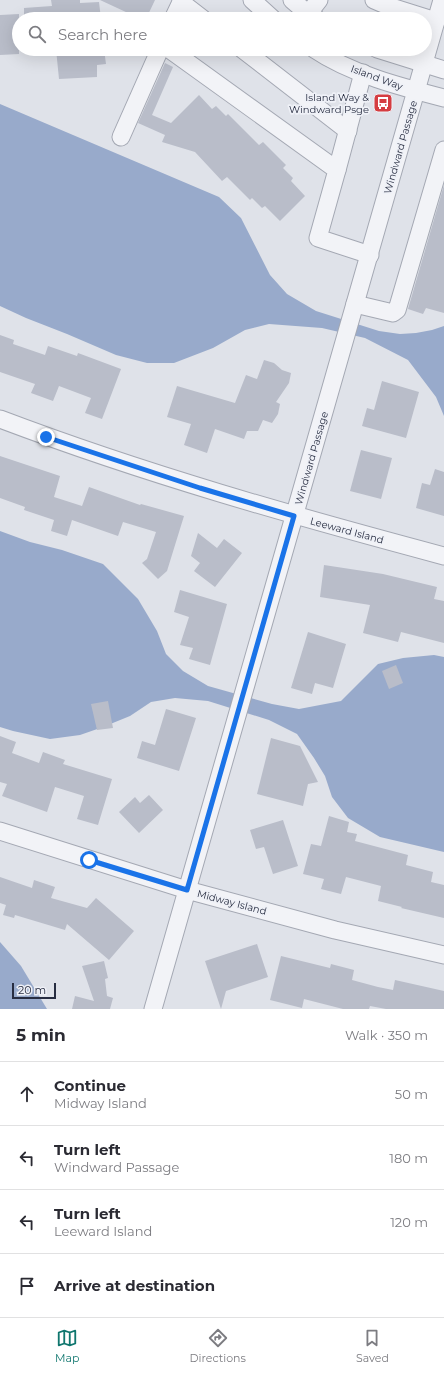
<!DOCTYPE html>
<html lang="en">
<head>
<meta charset="utf-8">
<style>
	:root { --surface:#fff; --page:#f7f7f7; --text:#2b2b33; --muted:#7c7c81; --line:#e1e1e2; --accent:#0f766e }
	body { margin:0; font-family:Montserrat,sans-serif; background:var(--page); color:var(--text) }
	.scale { position:absolute; left:12px; bottom:10px; width:44px; box-sizing:border-box; padding-left:4px; border:2px solid #272d41; border-top:0; font-size:11px; line-height:14px; white-space:nowrap; color:#272d41; -webkit-text-stroke:3px #eff1f7; paint-order:stroke }
	.stop { position:absolute; width:12px; height:12px; margin:-9px; border:3px solid #1a73e8; border-radius:50%; background:#fff }
	.stop.end { background:#1a73e8; border-color:#fff; box-shadow:0 1px 4px #0008 }
	.list { margin:0; padding:0; list-style:none }
	h2 { display:flex; justify-content:space-between; align-items:center; height:52px; margin:0; padding:0 16px; font-size:17px }
	h2 small { font-size:13px; font-weight:400; color:var(--muted) }
	.list li { display:grid; grid-template-columns:26px 1fr auto; gap:12px; align-items:center; box-sizing:border-box; height:64px; padding:0 16px; border-top:1px solid var(--line) }
	.list b { display:block; font-size:15px; white-space:nowrap }
	.list p { margin:0; font-size:13px; white-space:nowrap; color:var(--muted) }
	.list em { font-size:13px; font-style:normal; color:var(--muted) }
	.icon { flex:none; width:22px; height:22px; fill:none; stroke:currentColor; stroke-width:2; stroke-linecap:round; stroke-linejoin:round }
	.map { position:relative; flex:none; width:444px; height:1009px; overflow:hidden }
	.search { position:absolute; background:var(--surface); box-shadow:0 4px 16px #0002; left:12px; right:12px; top:12px; height:44px; display:flex; align-items:center; gap:10px; box-sizing:border-box; padding:0 14px; border-radius:22px; color:var(--muted); font-size:15px }
	.sheet { height:308px; background:var(--surface) }
	nav { display:flex; justify-content:space-around; align-items:center; box-sizing:border-box; height:56px; border-top:1px solid var(--line); background:var(--surface); font-size:11px; color:var(--muted) }
	nav a { display:grid; justify-items:center; gap:2px }
	nav .on { color:var(--accent) }
	.map>svg:first-child { display:block }
</style>
</head>
<body>
<div class="map">
<svg width="444" height="1009" viewBox="0 0 444 1009">
	<rect width="100%" height="100%" fill="#dfe2e9"/>
	<g fill="#98aacb">
		<polygon points="0,104 219,197 241,218 270,275 287,294 316,311 379,331 400,334 416,333 432,330 444,326 444,416 436,397 408,360 365,338 322,328 269,324 245,330 213,348 174,363 147,363 116,355 67,334 26,318 0,306"/>
		<polygon points="0,531 30,542 62,550 103,564 138,599 157,631 166,654 183,671 208,686 272,704 299,709 341,701 378,664 403,658 434,655 444,657 444,852 380,837 348,818 332,797 325,776 314,758 297,734 269,720 208,701 175,698 151,702 130,716 103,727 80,735 50,739 13,731 0,727"/>
		<polygon points="0,942 21,966 47,1009 0,1009"/>
	</g>
	<g fill="#b9bdc9">
		<polygon points="51,0 80,0 80,3 99,2 101,19 24,19 24,8 52,6"/>
		<polygon points="100,0 155,0 146,19 125,19 128,13"/>
		<polygon points="19,14 19,54 0,55 0,15"/>
		<polygon points="56,49 104,49 106,64 97,65 97,77 59,79"/>
		<polygon points="165,63 173,67 152,115 171,123 199,95 212,109 216,106 226,116 228,114 259,145 263,142 286,165 283,168 293,178 291,181 305,196 280,221 265,206 262,208 252,198 250,200 227,177 222,181 195,152 162,142 165,135 138,123"/>
		<polygon points="444,185 444,313 426,308 423,314 408,309"/>
		<polygon points="0,335 14,340 13,344 45,355 48,346 77,356 78,353 121,369 102,419 85,413 91,398 59,386 53,401 31,393 35,384 0,372"/>
		<polygon points="264,360 274,363 282,370 291,373 289,383 276,402 280,404 278,414 272,423 263,420 258,431 247,431 244,439 215,429 207,453 184,445 191,424 167,417 177,386 235,403 246,375 257,379"/>
		<polygon points="382,381 419,392 406,438 362,426 367,408 374,410"/>
		<polygon points="361,450 392,458 381,499 350,491"/>
		<polygon points="0,456 60,476 54,497 82,506 89,487 140,505 141,504 184,516 167,571 158,579 142,563 147,559 156,532 123,522 118,536 72,520 67,536 51,531 54,520 24,510 25,507 0,498"/>
		<polygon points="435,469 444,472 444,516 416,508 422,483 430,485"/>
		<polygon points="198,533 217,548 224,539 242,553 215,587 194,571 200,563 191,556"/>
		<polygon points="324,565 383,574 437,587 434,599 444,601 444,643 401,632 398,642 363,633 370,605 320,597"/>
		<polygon points="180,590 227,604 210,665 189,659 193,648 180,645 189,617 174,612"/>
		<polygon points="308,632 346,644 333,688 315,683 312,694 291,688"/>
		<polygon points="396,665 403,683 389,689 382,671"/>
		<polygon points="108,701 113,728 97,730 91,704"/>
		<polygon points="166,709 196,718 179,771 137,758 142,741 155,745"/>
		<polygon points="0,736 16,742 12,753 39,763 43,752 65,760 63,764 112,779 98,825 77,819 84,796 55,787 47,812 2,796 7,784 0,782"/>
		<polygon points="271,738 300,746 318,782 308,784 303,806 257,794"/>
		<polygon points="149,795 163,810 139,833 119,812 135,797 140,803"/>
		<polygon points="329,816 349,822 347,832 357,834 355,841 408,855 406,865 433,872 431,882 444,885 444,918 401,908 402,907 378,901 381,886 346,877 341,894 321,889 324,879 303,874 311,844 321,846"/>
		<polygon points="283,820 298,866 273,874 264,847 256,849 250,830"/>
		<polygon points="0,877 32,888 34,880 55,887 51,898 87,908 96,898 134,931 109,960 67,924 65,930 15,915 14,918 3,915 6,905 0,903"/>
		<polygon points="257,944 268,977 226,991 221,1009 205,961"/>
		<polygon points="281,956 330,968 331,964 354,970 352,980 378,987 393,990 395,980 444,991 444,1009 386,1009 370,1006 369,1009 343,1009 304,999 302,1008 270,1000"/>
		<polygon points="104,961 108,978 105,979 107,996 113,998 110,1009 72,1009 75,996 94,1001 82,966"/>
	</g>
	<g fill="none" stroke-linecap="round" stroke-linejoin="round">
		<g stroke="#a4a8b3" stroke-width="19">
			<g id="minor">
				<polyline points="252,0 273,19"/>
				<polyline points="292,0 306,12 317,19"/>
				<polyline points="374,0 388,6 436,21"/>
				<polyline points="181,2 203,19"/>
				<polyline points="308,14 319,0"/>
				<polyline points="173,19 182,0"/>
				<polyline points="169,49 337,170 318,238 370,255"/>
				<polyline points="242,49 348,131"/>
				<path d="M314,49C351,74 401,87 444,98"/>
				<polyline points="377,49 444,70"/>
				<polyline points="121,137 160,49"/>
				<polyline points="337,170 363,73"/>
				<polyline points="355,304 393,313 397,310 444,150"/>
				<path d="M0,419C145,474 294,516 444,556"/>
				<polyline points="0,831 187,890 335,930 444,955"/>
				<polyline points="153,1009 442,0"/>
			</g>
		</g>
		<use href="#minor" stroke="#f2f3f7" stroke-width="17"/>
	</g>
	<g fill="none" stroke-linecap="round" stroke-linejoin="round">
		<polyline stroke="#1a73e8" stroke-width="5" points="46,437 200,488 294,516 187,890 89,860"/>
	</g>
	<defs>
		<g id="bus-square" transform="scale(1)"><rect x="-9" y="-9" width="18" height="18" rx="4" fill="#d53d41" stroke="#eff1f7"/><path d="M-5-6H5V4H4V6H2V4H-2V6H-4V4H-5ZM-3.5-4V0h7V-4ZM-3.5 1.2v1.5H-2V1.2ZM2 1.2v1.5H3.5V1.2Z" fill="#fff"/></g>
	</defs>
	<g fill-rule="evenodd">
		<use href="#bus-square" x="383" y="103"/>
	</g>
	<g text-anchor="middle" stroke-width="3.5" stroke-linejoin="round" paint-order="stroke">
		<g font-size="10" fill="#272d41" stroke="#eff1f7">
			<text transform="translate(377 77) rotate(20)" y="4">Island Way</text>
			<text transform="translate(400 147) rotate(-74)" y="4">Windward Passage</text>
			<text transform="translate(311 458) rotate(-74)" y="4">Windward Passage</text>
			<text transform="translate(347 530) rotate(15)" y="4">Leeward Island</text>
			<text transform="translate(232 902) rotate(15)" y="4">Midway Island</text>
		</g>
		<g font-size="10" fill="#272d41" stroke="#eff1f7" text-anchor="end">
			<text x="369" y="101">Island Way &amp;<tspan x="369" dy="12">Windward Psge</tspan></text>
		</g>
	</g>
</svg>
<div class="scale">20 m</div>
<div class="stop" style="left:89px;top:860px"></div>
<div class="stop end" style="left:46px;top:437px"></div>
<div class="search"><svg class="icon" aria-label="search" viewBox="0 0 24 24"><circle cx="10" cy="10" r="6"/><path d="M15 15l6 6"/></svg>Search here</div>
</div>
<section class="sheet">
<h2>5 min<small>Walk · 350 m</small></h2>
<ul class="list">
<li><svg class="icon" aria-label="ahead" viewBox="0 0 24 24"><path d="M12 20V5M6 11l6-6 6 6"/></svg><div><b>Continue</b><p>Midway Island</p></div><em>50 m</em></li>
<li><svg class="icon" aria-label="left" viewBox="0 0 24 24"><path d="M17 20v-9H6M10 6l-5 5 5 5"/></svg><div><b>Turn left</b><p>Windward Passage</p></div><em>180 m</em></li>
<li><svg class="icon" aria-label="left" viewBox="0 0 24 24"><path d="M17 20v-9H6M10 6l-5 5 5 5"/></svg><div><b>Turn left</b><p>Leeward Island</p></div><em>120 m</em></li>
<li><svg class="icon" aria-label="arrive" viewBox="0 0 24 24"><path d="M6 21V4h12l-3 4 3 4H6"/></svg><div><b>Arrive at destination</b></div></li>
</ul>
</section>
<nav>
<a class="on"><svg class="icon" aria-label="map" viewBox="0 0 24 24"><path d="M3 6l6-2 6 2 6-2v14l-6 2-6-2-6 2zM9 4v14M15 6v14"/></svg>Map</a>
<a><svg class="icon" aria-label="directions" viewBox="0 0 24 24"><path d="M12 3l9 9-9 9-9-9zM9 14v-3h6M13 9l2 2-2 2"/></svg>Directions</a>
<a><svg class="icon" aria-label="saved" viewBox="0 0 24 24"><path d="M7 4h10v16l-5-4-5 4z"/></svg>Saved</a>
</nav>
</body>
</html>
